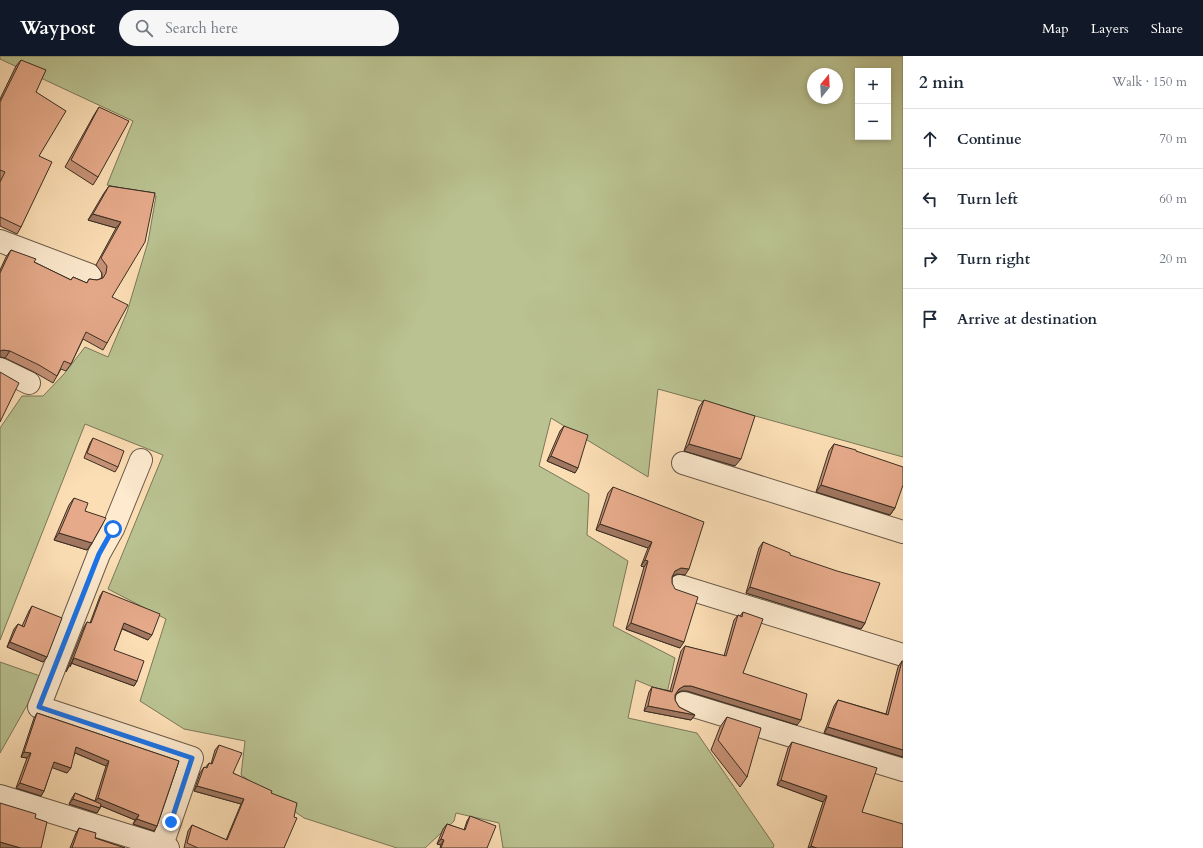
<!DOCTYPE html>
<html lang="en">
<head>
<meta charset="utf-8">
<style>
	:root { --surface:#fff; --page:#f6f6f7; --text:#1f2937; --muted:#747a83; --line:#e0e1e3; --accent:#111827 }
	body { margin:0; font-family:Cardo,serif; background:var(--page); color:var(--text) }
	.controls { position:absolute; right:12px; top:12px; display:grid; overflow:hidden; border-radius:0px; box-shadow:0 2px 6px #0003 }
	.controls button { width:36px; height:36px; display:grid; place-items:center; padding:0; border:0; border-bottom:1px solid var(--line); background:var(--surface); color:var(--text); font:20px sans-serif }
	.compass { position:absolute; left:807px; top:12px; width:36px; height:36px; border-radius:50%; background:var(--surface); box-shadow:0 2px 6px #0003; rotate:18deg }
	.stop { position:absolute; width:12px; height:12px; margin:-9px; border:3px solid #1a73e8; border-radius:50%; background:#fff }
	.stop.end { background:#1a73e8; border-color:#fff; box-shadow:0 1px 4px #0008 }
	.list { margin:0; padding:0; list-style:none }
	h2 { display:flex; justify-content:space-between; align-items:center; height:52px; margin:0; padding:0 16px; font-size:17px }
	h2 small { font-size:13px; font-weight:400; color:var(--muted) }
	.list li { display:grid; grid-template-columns:26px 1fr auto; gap:12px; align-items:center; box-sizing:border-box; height:60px; padding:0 16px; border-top:1px solid var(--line) }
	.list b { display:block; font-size:15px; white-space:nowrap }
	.list em { font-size:13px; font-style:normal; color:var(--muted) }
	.icon { flex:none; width:22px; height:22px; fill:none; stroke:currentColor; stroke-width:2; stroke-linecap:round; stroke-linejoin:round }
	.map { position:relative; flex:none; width:903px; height:792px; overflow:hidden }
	header { display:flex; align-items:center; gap:24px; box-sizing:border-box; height:56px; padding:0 20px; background:var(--accent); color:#fff }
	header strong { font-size:19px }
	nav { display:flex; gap:22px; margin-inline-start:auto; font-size:14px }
	.search { width:280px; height:36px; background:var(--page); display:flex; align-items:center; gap:10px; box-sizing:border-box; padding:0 14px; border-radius:22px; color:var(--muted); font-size:15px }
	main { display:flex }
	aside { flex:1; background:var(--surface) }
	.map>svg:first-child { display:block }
</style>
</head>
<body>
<header>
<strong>Waypost</strong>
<div class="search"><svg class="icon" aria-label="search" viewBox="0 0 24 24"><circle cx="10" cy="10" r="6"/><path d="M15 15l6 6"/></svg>Search here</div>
<nav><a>Map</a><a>Layers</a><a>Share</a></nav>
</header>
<main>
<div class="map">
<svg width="903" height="792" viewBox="0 0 903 792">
	<rect width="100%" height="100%" fill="#fcdeb5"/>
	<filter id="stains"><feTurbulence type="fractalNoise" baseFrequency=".005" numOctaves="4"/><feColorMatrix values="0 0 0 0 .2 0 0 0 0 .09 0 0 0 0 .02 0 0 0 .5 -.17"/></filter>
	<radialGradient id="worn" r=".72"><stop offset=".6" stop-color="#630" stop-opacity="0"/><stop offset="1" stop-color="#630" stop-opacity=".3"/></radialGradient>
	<g fill="#bac291" stroke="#7a785a" fill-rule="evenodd">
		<path d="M0,0H903V401L658,333L648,421L551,362L539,410L589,438L587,479L628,505L613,570L675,602L667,637L636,624L628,662L697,677L774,789L773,792H503L499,767L456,757L454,765L425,792H397L304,762L241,719L245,685L184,673L140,645L166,563L108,533L163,399L85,368L0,584V372L22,340H43L64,318L85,291L108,301L127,256L148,186L156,140L107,129L133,65L0,3ZM858,15H888V81H858ZM813,18H837V42H813Z"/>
		<polygon points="0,606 43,621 0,697"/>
	</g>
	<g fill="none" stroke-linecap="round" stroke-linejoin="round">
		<g stroke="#6b5a48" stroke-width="24">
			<g id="minor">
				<polyline points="0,185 90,219"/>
				<polyline points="0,313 29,327"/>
				<polyline points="141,404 113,473 99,498 39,651 192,702 161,792"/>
				<polyline points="683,407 903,476"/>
				<polyline points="680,530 903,599"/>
				<polyline points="684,647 903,714"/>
				<polyline points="0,740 168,792"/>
			</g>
		</g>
		<use href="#minor" stroke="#fdeacf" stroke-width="22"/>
	</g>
	<g fill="#c69277" stroke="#3b2e23">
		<polygon points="21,4 36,36 39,100 21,171 17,178 0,170 0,43 16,10"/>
		<polygon points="99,51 98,121 93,129 65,111 94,59"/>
		<polygon points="109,130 155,137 112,241 107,287 103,294 83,283 71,308 66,315 61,313 53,327 34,316 5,302 0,301 0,214 6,201 11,194 34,206 71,224 73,221 87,227 89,223 97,224 102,222 102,217 96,209 116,172 88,164 104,137"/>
		<polygon points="704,344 735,410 684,395 699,351"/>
		<polygon points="564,370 575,417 547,405 560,375"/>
		<polygon points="93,382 118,411 115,416 84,402 90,387"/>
		<polygon points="834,388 856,395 895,452 890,459 816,436 829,395"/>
		<polygon points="613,431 685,519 677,518 672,521 672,527 680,592 626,573 644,511 641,510 648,492 596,474 608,437"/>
		<polygon points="74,442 85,455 92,487 87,494 54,484 69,449"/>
		<polygon points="763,486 790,499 865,567 861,573 746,537 759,492"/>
		<polygon points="103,535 148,584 122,573 114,594 137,625 134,630 71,607 66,616 84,571 87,566 90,567 100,540"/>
		<polygon points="32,550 47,601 43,606 7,591 14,573 18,568 22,570 29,555"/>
		<polygon points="743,556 743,617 797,669 687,635 681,635 676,638 675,644 679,651 695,659 691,664 644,655 649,636 652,631 670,635 681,595 685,590 724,600 734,564 738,559 740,560"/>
		<polygon points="902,605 903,701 824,677 834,650 838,644 886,658 898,611"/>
		<polygon points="37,657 179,705 157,770 154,775 133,768 135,764 101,750 100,752 97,757 69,748 72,742 75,737 95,745 106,710 75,697 67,717 52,711 44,735 41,740 16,732 27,702 21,701 34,662"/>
		<polygon points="727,661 747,721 740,731 711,694 720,671"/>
		<polygon points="792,686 862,756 903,792 808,792 823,746 777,729 788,692"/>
		<polygon points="219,689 233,717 271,737 284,792 184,792 188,775 192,769 226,784 241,748 194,735 200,717 204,711 205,712 209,707 211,708 215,694"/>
		<polygon points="470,760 487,792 440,792 441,789 437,788 443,773 447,768 464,774 467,765"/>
		<polygon points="79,772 95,782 125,792 70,792 76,777"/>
	</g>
	<g fill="#a17761" stroke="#3b2e23">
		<polygon points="93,158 121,166 116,172 88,164"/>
		<polygon points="3,294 10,295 5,302 0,301 0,295"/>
		<polygon points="689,388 741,403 735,410 684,395"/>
		<polygon points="551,400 578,412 575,417 547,405"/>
		<polygon points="821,429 895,452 890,459 816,436"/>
		<polygon points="600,468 652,486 648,492 596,474"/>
		<polygon points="59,477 92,487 87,494 54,484"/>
		<polygon points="645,504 648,505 644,511 641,510"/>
		<polygon points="681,512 689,513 685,519 677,518 671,521 675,515"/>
		<polygon points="750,531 865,567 861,573 746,537"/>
		<polygon points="124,567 152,579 148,584 121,572"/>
		<polygon points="631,567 684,586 680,592 626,573"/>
		<polygon points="10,586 47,601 43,606 7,591"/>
		<polygon points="74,602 137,625 134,630 71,607"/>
		<polygon points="684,630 691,630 801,664 797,669 687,635 681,635 675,638 679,633"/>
		<polygon points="648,650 695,659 691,664 644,655"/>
		<polygon points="828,671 903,694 903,701 824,677"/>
		<polygon points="76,691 109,705 106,710 73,696"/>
		<polygon points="24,696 31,697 27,702 21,701"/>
		<polygon points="54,706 71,712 67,717 50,711"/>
		<polygon points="781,724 827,740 823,746 777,729"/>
		<polygon points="20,727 44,735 41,740 16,732"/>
		<polygon points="197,730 244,743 241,748 194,735"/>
		<polygon points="98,742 139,759 135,764 94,747"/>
		<polygon points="73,743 100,752 97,757 69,748"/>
		<polygon points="137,763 157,770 154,775 133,768"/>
		<polygon points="441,783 444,784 441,789 437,788"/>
		<polygon points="0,786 21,792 0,792"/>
		<polygon points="811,790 817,792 809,792"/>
	</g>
	<g fill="#e6aa8a" stroke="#3b2e23">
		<polygon points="21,4 46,14 36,36 66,55 39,100 52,106 21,171 0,161 0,126 5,116 0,114 0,46"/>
		<polygon points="99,51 129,65 98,121 71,104"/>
		<polygon points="109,130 155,137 145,186 112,241 128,249 107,287 86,276 71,308 64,305 57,320 39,309 10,295 3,294 0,295 0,217 11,194 36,203 34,206 71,224 73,221 87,227 89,223 97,224 103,222 106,217 107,210 101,202 121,166 93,158"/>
		<polygon points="0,316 19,327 0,366"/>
		<polygon points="704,344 755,360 741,403 689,388"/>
		<polygon points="564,370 588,379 578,412 551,400"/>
		<polygon points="93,382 124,395 118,411 87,397"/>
		<polygon points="834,388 856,394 856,395 903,411 903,429 895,452 821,429"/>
		<polygon points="613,431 704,466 689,513 681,512 675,515 672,521 672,527 675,533 698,541 684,586 631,567 648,505 645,504 652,486 600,468"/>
		<polygon points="74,442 88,447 85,455 106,462 92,487 59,477"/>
		<polygon points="763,486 790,497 790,499 837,515 880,527 865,567 750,531"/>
		<polygon points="103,535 160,558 152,579 124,567 114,594 144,605 137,625 74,602 70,611 87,566 91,567"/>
		<polygon points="32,550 62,562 47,601 10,586 18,568 24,571"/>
		<polygon points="743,556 763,563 743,617 807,638 801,664 691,630 684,630 679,633 675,639 675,644 679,651 695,659 648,650 652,631 672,636 685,590 726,600 738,559 742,561"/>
		<polygon points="902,605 903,605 903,694 828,671 838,644 888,659"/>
		<polygon points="37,657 179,705 157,770 137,763 139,759 98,742 109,705 76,691 71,712 54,706 44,735 20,727 31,697 24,696"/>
		<polygon points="727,661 761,672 747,721 718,684"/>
		<polygon points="792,686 877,712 862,756 903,768 903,792 817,792 811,790 827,740 781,724"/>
		<polygon points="219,689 242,697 233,717 272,735 271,737 297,747 294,761 297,762 284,792 198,792 187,787 192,769 227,784 244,743 197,730 204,711 207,712 209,707 212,708"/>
		<polygon points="75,737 101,748 100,752 73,743"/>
		<polygon points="0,747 36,758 35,762 47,766 41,792 21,792 0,786"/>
		<polygon points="470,760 496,770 487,792 441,792 444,784 441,783 447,768 465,774"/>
		<polygon points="79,772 96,777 95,782 125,792 72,792"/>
	</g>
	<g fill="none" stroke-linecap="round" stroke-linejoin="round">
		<polyline stroke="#1a73e8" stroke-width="5" points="113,473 99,498 39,651 192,702 171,766"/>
	</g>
	<rect width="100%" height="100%" filter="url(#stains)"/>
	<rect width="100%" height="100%" fill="url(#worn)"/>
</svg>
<div class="controls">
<button>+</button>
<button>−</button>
</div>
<svg class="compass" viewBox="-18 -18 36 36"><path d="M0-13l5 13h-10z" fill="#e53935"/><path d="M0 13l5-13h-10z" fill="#747a83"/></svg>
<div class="stop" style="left:113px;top:473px"></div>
<div class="stop end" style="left:171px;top:766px"></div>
</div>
<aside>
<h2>2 min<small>Walk · 150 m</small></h2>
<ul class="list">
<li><svg class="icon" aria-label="ahead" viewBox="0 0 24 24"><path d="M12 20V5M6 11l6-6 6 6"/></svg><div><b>Continue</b></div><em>70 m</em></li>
<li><svg class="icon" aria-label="left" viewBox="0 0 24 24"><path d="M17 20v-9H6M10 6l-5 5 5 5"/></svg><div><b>Turn left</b></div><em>60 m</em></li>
<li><svg class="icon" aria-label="right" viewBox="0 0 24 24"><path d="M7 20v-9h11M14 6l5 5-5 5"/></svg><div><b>Turn right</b></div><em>20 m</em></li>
<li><svg class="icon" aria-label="arrive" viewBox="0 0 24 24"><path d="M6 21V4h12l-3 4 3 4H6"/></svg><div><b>Arrive at destination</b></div></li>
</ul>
</aside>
</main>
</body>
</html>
